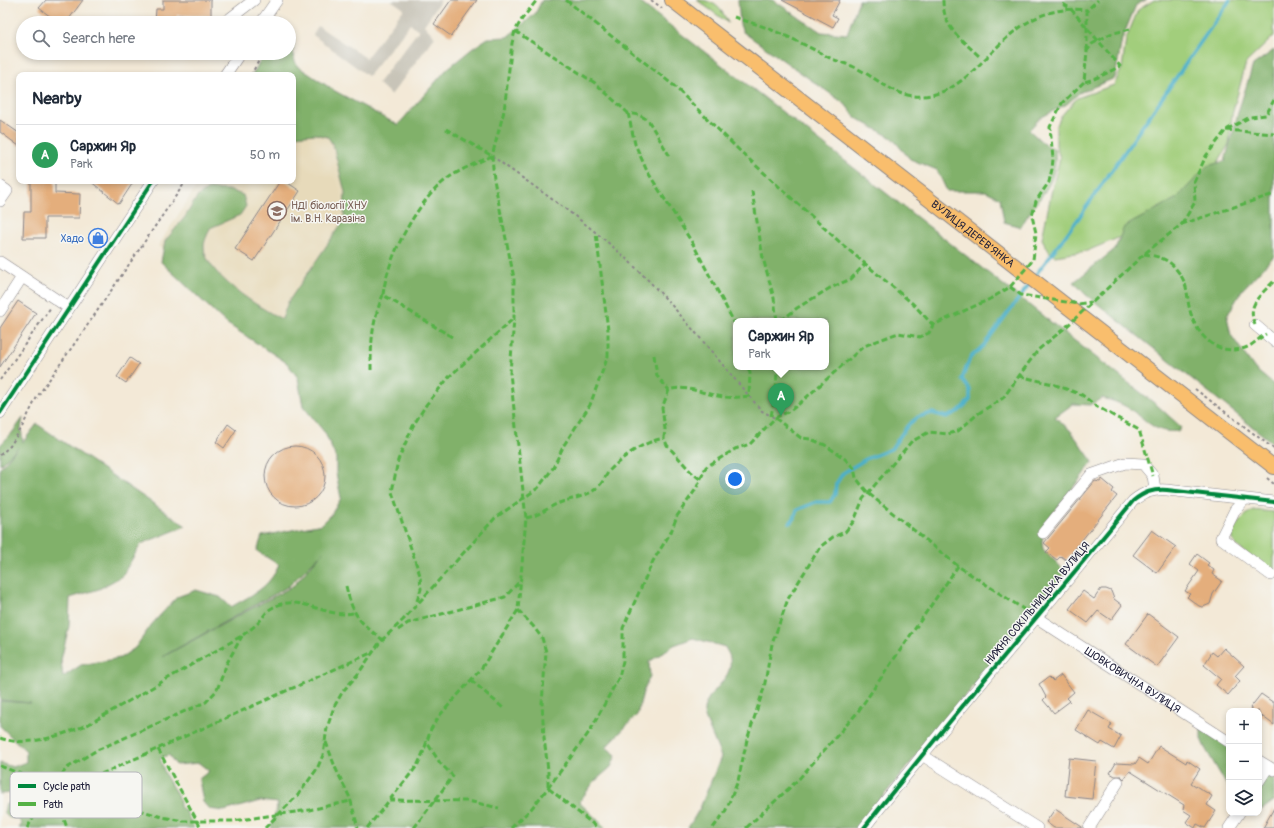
<!DOCTYPE html>
<html lang="en">
<head>
<meta charset="utf-8">
<style>
	:root { --surface:#fff; --page:#f6f6f7; --text:#1f2937; --muted:#747a83; --line:#e0e1e3; --accent:#111827 }
	body { margin:0; font-family:Pangolin,sans-serif; background:var(--page); color:var(--text) }
	.controls { position:absolute; right:12px; bottom:12px; display:grid; overflow:hidden; border-radius:8px; box-shadow:0 2px 6px #0003 }
	.controls button { width:36px; height:36px; display:grid; place-items:center; padding:0; border:0; border-bottom:1px solid var(--line); background:var(--surface); color:var(--text); font:20px sans-serif }
	.you { position:absolute; left:735px; top:479px; width:14px; height:14px; margin:-10px; border:3px solid #fff; border-radius:50%; background:#1a73e8; box-shadow:0 0 0 6px #1a73e833 }
	.badge { display:grid; place-items:center; width:26px; height:26px; border-radius:50%; background:var(--accent); color:#fff; font-size:13px; font-weight:700 }
	.pin { position:absolute; translate:-50% -33px; filter:drop-shadow(0 1px 2px #0008) }
	.pin::after { content:''; position:absolute; top:21px; width:14px; height:12px; background:inherit; clip-path:polygon(0 0,100% 0,50% 100%) }
	.popup { position:absolute; left:733px; top:318px; width:96px; height:52px; box-sizing:border-box; display:grid; place-content:center; border-radius:8px; background:var(--surface); filter:drop-shadow(0 1px 3px #0005); font-size:13px; white-space:nowrap; color:var(--muted) }
	.popup b { font-size:15px; color:var(--text) }
	.popup::after { content:''; position:absolute; left:50%; top:100%; margin-left:-8px; border:8px solid transparent; border-top-color:var(--surface) }
	.list { margin:0; padding:0; list-style:none }
	h2 { display:flex; justify-content:space-between; align-items:center; height:52px; margin:0; padding:0 16px; font-size:17px }
	h2 small { font-size:13px; font-weight:400; color:var(--muted) }
	.list li { display:grid; grid-template-columns:26px 1fr auto; gap:12px; align-items:center; box-sizing:border-box; height:60px; padding:0 16px; border-top:1px solid var(--line) }
	.list b { display:block; font-size:15px; white-space:nowrap }
	.list p { margin:0; font-size:13px; white-space:nowrap; color:var(--muted) }
	.list em { font-size:13px; font-style:normal; color:var(--muted) }
	.icon { flex:none; width:22px; height:22px; fill:none; stroke:currentColor; stroke-width:2; stroke-linecap:round; stroke-linejoin:round }
	.map { position:relative; flex:none; width:1274px; height:828px; overflow:hidden }
	.search { position:absolute; background:var(--surface); box-shadow:0 2px 6px #0003; left:16px; top:16px; width:280px; height:44px; display:flex; align-items:center; gap:10px; box-sizing:border-box; padding:0 14px; border-radius:22px; color:var(--muted); font-size:15px }
	.panel { position:absolute; background:var(--surface); box-shadow:0 2px 6px #0003; left:16px; top:72px; width:280px; height:112px; border-radius:8px }
	.map>svg:first-child { display:block }
</style>
</head>
<body>
<div class="map">
<svg width="1274" height="828" viewBox="0 0 1274 828">
	<rect width="100%" height="100%" fill="#f6f6f2"/>
	<filter id="ink" filterUnits="userSpaceOnUse"><feTurbulence type="fractalNoise" baseFrequency=".025" numOctaves="2"/><feDisplacementMap in="SourceGraphic" scale="8" xChannelSelector="R" yChannelSelector="G"/><feConvolveMatrix kernelMatrix="1 2 1 2 8 2 1 2 1" color-interpolation-filters="sRGB"/></filter>
	<filter id="wash" filterUnits="userSpaceOnUse"><feTurbulence type="fractalNoise" baseFrequency=".012" numOctaves="4" result="noise"/><feDisplacementMap in="SourceGraphic" scale="16" xChannelSelector="R" yChannelSelector="G"/><feGaussianBlur stdDeviation="0.9" result="paint"/><feColorMatrix in="noise" values="0 0 0 0 0 0 0 0 0 0 0 0 0 0 0 0 0 1.4 0 .05"/><feComposite in="paint" operator="in"/></filter>
	<g filter="url(#wash)">
		<rect width="100%" height="100%" fill="#f3e9d7"/>
		<polygon fill="#e7daba" points="298,69 401,143 287,340 158,246 200,181 293,181 293,75"/>
		<polygon fill="#c8c4b8" points="391,0 441,0 424,25 435,37 391,95 378,83 419,30 410,24 368,76 313,35 318,26 366,58 404,9"/>
		<g fill="#a2ce7b" stroke="#62785b">
			<path d="M697,0C715,0 721,8 728,23Z"/>
			<polygon points="1154,0 1274,0 1274,36 1246,63 1232,115 1229,144 1208,179 1154,223 1087,251 1055,256 1050,253 1042,239 1052,189 1060,158 1056,146 1056,127 1061,116 1077,98 1114,85 1122,68 1126,39 1138,10"/>
			<path d="M1253,510L1274,512V576L1237,546L1231,538C1233,527 1243,516 1253,510Z"/>
		</g>
		<g fill="#81b16b" stroke="#526a53" fill-rule="evenodd">
			<path d="M542,0H637L766,99L1158,406L1181,427L1179,431C1157,434 1151,424 1134,412C1124,404 1114,401 1102,398L1090,405L1073,404L1055,417L1070,430L1093,462L1047,521L1042,541L1043,549L1063,569L1061,580L857,828H688L700,808L721,757C718,748 705,720 704,713C703,692 734,682 730,658C730,655 726,650 725,647L693,638L674,645L649,662L650,676L643,692L637,715L606,747L616,755L611,767L594,782L579,802L606,828H271L278,803L260,801L224,811L209,809L203,802L199,779L209,771L199,763L176,765L169,755L160,758C163,767 165,776 170,783C174,791 181,797 180,807L185,810L194,828H19L22,824L18,819L10,818L4,812L6,804C16,803 27,809 34,800L25,792L0,794V763L13,767L26,762V751L0,726V701L31,703L0,700V468L18,447L0,465V445L12,433L23,418L21,429L23,442L37,424L186,526L141,544L122,576L99,589L70,598L69,626L61,660L63,677L81,665L120,658L135,648L152,624L177,597L196,590L220,597L231,607C253,594 268,589 279,565L257,551L262,536L322,524L331,515L341,498L336,473V458L325,433L303,406L298,378L287,363L226,323L161,262L165,241L185,217L197,197L208,189L228,190L243,195L246,206L240,215L210,228C208,234 204,241 204,246C203,273 261,309 282,319L288,302L344,220L345,192L333,145L328,137L315,134L293,136V75H252L265,53H289V28L294,40L293,56L297,66L335,91L398,125L447,69L473,48L488,38L507,37L535,14ZM736,321H826V367H736ZM323,552L293,586L162,657L289,586Z"/>
			<path d="M738,0H773L821,32L847,34L859,0H1146L1136,5L1122,39L1115,78L1079,93L1067,104L1040,118L1029,130L1044,144L1055,149C1059,186 1036,198 1021,227L1004,222L1000,198L986,191H947L937,170L910,159L892,138L856,118L845,104L743,32L740,25Z"/>
			<polygon points="1274,50 1274,256 1242,290 1227,316 1231,335 1255,369 1274,385 1274,444 1085,294 1074,282 1115,249 1124,227 1177,198 1207,166 1225,161 1239,109 1253,65"/>
			<polygon points="1201,728 1229,746 1229,789 1205,748 1201,739"/>
			<polygon points="1259,765 1274,775 1274,801 1260,811"/>
		</g>
		<g fill="none" stroke-linecap="round" stroke-linejoin="round">
			<g stroke="#4bb0ca" stroke-width="3.5">
				<polyline points="1034,277 1078,219 1230,0"/>
				<polyline points="790,523 794,518 797,510 816,502 830,502 835,494 836,484 843,473 866,459 891,449 908,425 918,417 932,413 947,417 959,411 970,400 970,390 962,379 970,358 984,345 1031,282"/>
			</g>
		</g>
		<g id="blocks">
			<g fill="#e4ae7c">
				<polygon points="46,0 83,0 66,23 59,23 39,8"/>
				<polygon points="163,0 211,0 211,16 177,15 177,23 155,23 156,9 163,9"/>
				<polygon points="451,0 477,0 451,36 434,24"/>
				<polygon points="782,0 840,0 832,15 838,18 833,27"/>
				<polygon points="0,120 19,133 19,146 0,132"/>
				<polygon points="31,181 55,181 55,193 80,194 79,218 45,218 45,238 23,238 24,212 31,212"/>
				<polygon points="90,181 134,181 119,204"/>
				<polygon points="280,181 285,181 300,191 254,261 235,249"/>
				<polygon points="18,301 36,313 0,367 0,328"/>
				<polygon points="130,358 139,364 126,383 117,377"/>
				<polygon points="228,424 236,430 224,448 216,442"/>
				<circle cx="295" cy="476" r="30"/>
				<polygon points="1102,479 1114,489 1112,492 1117,496 1066,560 1061,556 1057,560 1046,552 1050,548 1044,543 1095,481 1100,482"/>
				<polygon points="1152,530 1176,547 1157,573 1133,555"/>
				<polygon points="1197,554 1209,563 1207,565 1214,570 1212,574 1222,581 1213,594 1210,604 1203,607 1199,606 1187,597 1190,594 1185,591 1199,571 1190,564"/>
				<polygon points="1101,589 1106,589 1111,591 1114,599 1122,605 1111,620 1098,611 1088,623 1069,609 1083,591 1094,599"/>
				<polygon points="1148,614 1179,637 1157,667 1126,644"/>
				<polygon points="1224,648 1244,666 1235,676 1240,681 1228,695 1216,685 1221,679 1204,665 1212,652 1217,656"/>
				<polygon points="1061,675 1074,692 1067,698 1070,701 1054,713 1043,700 1046,697 1039,684 1049,677 1053,681"/>
				<polygon points="1261,694 1274,703 1274,725 1259,714 1259,711 1254,711 1250,708"/>
				<polygon points="1088,710 1112,724 1109,729 1121,736 1114,749 1102,742 1100,745 1076,730"/>
				<polygon points="1159,746 1186,763 1187,760 1200,769 1191,783 1212,796 1207,805 1216,811 1205,828 1197,824 1195,828 1186,822 1191,815 1183,810 1184,805 1130,771 1124,779 1121,776 1115,776 1110,773 1116,763 1135,764 1139,758 1148,764"/>
				<polygon points="1069,758 1096,761 1092,799 1065,796"/>
				<polygon points="1274,808 1274,828 1263,828"/>
				<polygon points="1055,809 1082,827 1082,828 1054,828 1046,822"/>
			</g>
		</g>
	</g>
	<g filter="url(#ink)">
		<use href="#blocks" fill-opacity="0" stroke="#8a8689" stroke-width="1"/>
		<g fill="none" stroke-linecap="round" stroke-linejoin="round">
			<g stroke="#8a8689" stroke-width="12">
				<g id="minor">
					<polyline points="224,23 254,0"/>
					<polyline points="261,23 277,0"/>
					<polyline points="225,75 240,53"/>
					<polyline points="0,186 7,191 0,201"/>
					<polyline points="0,262 69,308"/>
					<polyline points="0,311 22,277"/>
					<polyline points="1255,325 1274,341"/>
					<polyline points="0,413 153,181"/>
					<polyline points="1244,500 1235,510 1221,538 1271,575"/>
					<polyline points="1043,533 1091,475 1125,463 1143,464 1153,476 1155,489"/>
					<path id="s1" d="M1037,618L1229,742"/>
					<polyline points="922,755 1037,828"/>
					<polyline points="1259,761 1274,770"/>
					<polyline points="1259,781 1268,767"/>
					<path d="M864,828C951,717 1043,611 1133,501C1144,492 1153,489 1167,490L1274,502"/>
					<polyline points="1089,828 1118,782"/>
					<polyline points="1229,828 1239,813"/>
				</g>
			</g>
			<g stroke="#8a8689" stroke-width="16">
				<g id="major">
					<path id="s2" d="M672,0L1274,467"/>
				</g>
			</g>
			<g stroke="#8a8689" stroke-width="2" stroke-dasharray="3 3" stroke-linecap="butt">
				<polyline points="651,0 662,8"/>
				<polyline points="277,23 280,17"/>
				<polyline points="251,75 263,53"/>
				<path d="M492,156C541,192 592,225 636,268C681,312 720,363 762,411L775,418"/>
				<polyline points="0,380 51,307"/>
				<polyline points="1195,389 1274,449"/>
				<polyline points="0,455 10,446 21,429 37,397 89,323 186,181"/>
				<polyline points="1267,478 1274,484"/>
			</g>
			<use href="#minor" stroke="#fff" stroke-width="11"/>
			<use href="#major" stroke="#f9be6d" stroke-width="14"/>
			<g stroke="#55b146" stroke-width="3" stroke-dasharray="6 3" stroke-linecap="butt">
				<polyline points="566,0 673,85 740,151 844,246 913,304 933,325"/>
				<path d="M943,0C943,28 960,38 979,56"/>
				<path d="M1063,4L1070,8L1120,66C1109,72 1097,79 1084,82"/>
				<path d="M734,17C747,22 762,25 774,31C792,38 809,47 826,56C835,61 845,63 854,67C878,78 894,98 923,96C984,93 1002,0 1087,10"/>
				<polyline points="515,31 595,83 628,113 639,115 648,120 669,155"/>
				<polyline points="1087,51 1087,10 1098,0"/>
				<polyline points="628,113 635,144 647,171 693,244 736,326"/>
				<polyline points="446,129 492,156"/>
				<polyline points="1226,130 1274,134"/>
				<polyline points="752,191 763,258 774,298 777,321"/>
				<polyline points="1182,224 1195,202 1194,182 1206,156 1226,130 1250,117 1266,115 1274,100"/>
				<path d="M1144,254C1156,256 1168,258 1176,269C1191,287 1185,295 1191,314C1199,338 1218,356 1245,348C1252,346 1259,338 1266,334"/>
				<polyline points="1010,287 1021,295 1079,304 1091,302"/>
				<polyline points="781,321 797,308 830,288 851,279 865,264"/>
				<path d="M1255,325C1246,304 1261,295 1274,281"/>
				<path d="M452,337L383,295C387,257 419,197 451,176C464,168 479,162 492,156"/>
				<polyline points="654,355 657,376 669,390"/>
				<path d="M371,370C371,341 372,322 383,295"/>
				<polyline points="1019,376 1053,384 1082,395 1096,406 1139,430 1153,476"/>
				<polyline points="771,416 776,391 777,367"/>
				<polyline points="775,418 801,438 810,439 825,445 844,458 854,468 856,478 868,493 958,566 1037,618"/>
				<path d="M700,479L691,472L667,445L664,438L665,429L662,408L669,390C686,384 706,395 724,397C732,398 740,397 749,396L750,373L748,367"/>
				<path d="M526,518C539,515 540,513 551,507C565,498 587,499 599,486C604,481 606,474 611,469C626,454 644,442 664,438"/>
				<path d="M346,586C353,616 359,622 383,640L386,638"/>
				<polyline points="417,601 421,589 420,575 392,492 398,460 413,426 426,405 450,376 514,318"/>
				<polyline points="518,610 533,626 542,638 546,652 542,703 544,738 548,770 548,788 598,828"/>
				<polyline points="398,630 408,623 505,597 521,580"/>
				<polyline points="471,680 503,708"/>
				<path d="M0,738C28,748 62,735 89,724L243,635C248,631 253,628 258,623C263,618 266,611 272,608C299,592 326,619 353,613"/>
				<polyline points="326,742 335,767 350,798 358,828"/>
				<polyline points="158,749 201,828"/>
				<polyline points="0,766 53,786 70,788 373,652"/>
				<polyline points="53,786 67,828"/>
				<polyline points="70,788 162,817 183,821 233,821 309,810 351,801"/>
				<polyline points="389,800 468,801 499,808"/>
				<polyline points="27,828 53,786 67,768 97,750 206,702 217,690 227,663 242,636"/>
				<polyline points="265,828 298,795 317,769 323,755 327,728 334,707 343,691 358,674 380,642 403,620 495,518 538,488 553,468 564,445 590,405 608,356 608,330 596,233"/>
				<polyline points="367,828 417,766 423,753 431,729 440,715 481,669 518,610 526,518 510,373 514,318 514,278 494,180 492,156 504,111 512,43 515,31 522,19 537,0"/>
				<polyline points="414,828 453,776 440,763 426,741"/>
				<polyline points="511,828 531,809 548,788 590,731 619,677 623,661 623,628 653,561 671,532 677,516 696,489 706,467 735,449 750,444 775,418 790,411 800,403 864,346 898,333 920,337 929,333 933,325 990,299 1010,287 1033,260 1036,233 1032,216 1036,201 1049,182 1052,169 1053,159 1050,127 1062,103 1084,82 1087,51 1092,44 1110,34 1130,29"/>
				<polyline points="713,828 725,812 738,781 747,740 764,688 772,644 788,599 820,547 833,537 845,532 854,521 863,499 911,442 929,432 948,434 958,431 979,413 1003,398 1038,350 1066,327 1144,254 1182,224 1274,194"/>
				<polyline points="746,828 798,780 857,713 958,566"/>
			</g>
			<g stroke="#f6f6f2" stroke-width="6">
				<g id="cycleway">
					<polyline points="0,413 153,181"/>
					<path d="M864,828C951,717 1043,611 1133,501C1144,492 1153,489 1167,490L1274,502"/>
				</g>
			</g>
			<use href="#cycleway" stroke="#00873e" stroke-width="4"/>
		</g>
	</g>
	<defs>
		<g id="university-ring" transform="scale(1)"><circle r="9.5" fill="#f6f6f2" stroke="#8d6e63" stroke-width="1.5"/><path d="M0-5L7-2L0 1L-7-2ZM-4 1L0 2.5L4 1V4Q0 6-4 4Z" fill="#8d6e63"/></g>
		<g id="shop-ring" transform="scale(1)"><circle r="9.5" fill="#f6f6f2" stroke="#3f7fe0" stroke-width="1.5"/><path d="M-5-2.5h2.3a2.7 3.5 0 0 1 5.4 0H5L5.5 6h-11ZM-1.5-2.5h3a1.5 2.3 0 0 0-3 0Z" fill="#3f7fe0"/></g>
	</defs>
	<g fill-rule="evenodd">
		<use href="#university-ring" x="277" y="211"/>
		<use href="#shop-ring" x="98" y="238"/>
	</g>
	<g text-anchor="middle" stroke-width="3" stroke-linejoin="round" paint-order="stroke">
		<g font-size="11" fill="#785e54" stroke="#f6f6f2" text-anchor="start">
			<text x="291" y="209">НДІ біології ХНУ<tspan x="291" dy="13">ім. В.Н. Каразіна</tspan></text>
		</g>
		<g font-size="11" fill="#22223b" stroke="#f6f6f2">
			<text dy="4" stroke="none"><textPath href="#s2" startOffset="381">ВУЛИЦЯ ДЕРЕВ’ЯНКА</textPath></text>
			<text transform="translate(1037 603) rotate(-50)" y="4">НИЖНЯ СОКІЛЬНИЦЬКА ВУЛИЦЯ</text>
			<text dy="4" stroke="none"><textPath href="#s1" startOffset="114">ШОВКОВИЧНА ВУЛИЦЯ</textPath></text>
		</g>
		<g font-size="11" fill="#366cbe" stroke="#f6f6f2" text-anchor="end">
			<text x="84" y="242">Хадо</text>
		</g>
	</g>
	<rect x="10" y="772" width="132" height="46" rx="6" fill="#f6f6f2" stroke="#b6b6bb" stroke-width="1"/>
	<rect x="18" y="784" width="18" height="4" fill="#00873e"/>
	<rect x="18" y="802" width="18" height="4" fill="#55b146"/>
	<g font-size="11" fill="#22223b">
		<text x="43" y="790">Cycle path</text>
		<text x="43" y="808">Path</text>
	</g>
</svg>
<div class="controls">
<button>+</button>
<button>−</button>
<button><svg class="icon" aria-label="layers" viewBox="0 0 24 24"><path d="M12 4l9 5-9 5-9-5zM3 14l9 5 9-5"/></svg></button>
</div>
<div class="you"></div>
<div class="pin badge" style="left:781px;top:416px;background:#2e9e5b">A</div>
<div class="popup"><b>Саржин Яр</b>Park</div>
<div class="search"><svg class="icon" aria-label="search" viewBox="0 0 24 24"><circle cx="10" cy="10" r="6"/><path d="M15 15l6 6"/></svg>Search here</div>
<section class="panel">
<h2>Nearby<small></small></h2>
<ul class="list">
<li><span class="badge" style="background:#2e9e5b">A</span><div><b>Саржин Яр</b><p>Park</p></div><em>50 m</em></li>
</ul>
</section>
</div>
</body>
</html>
